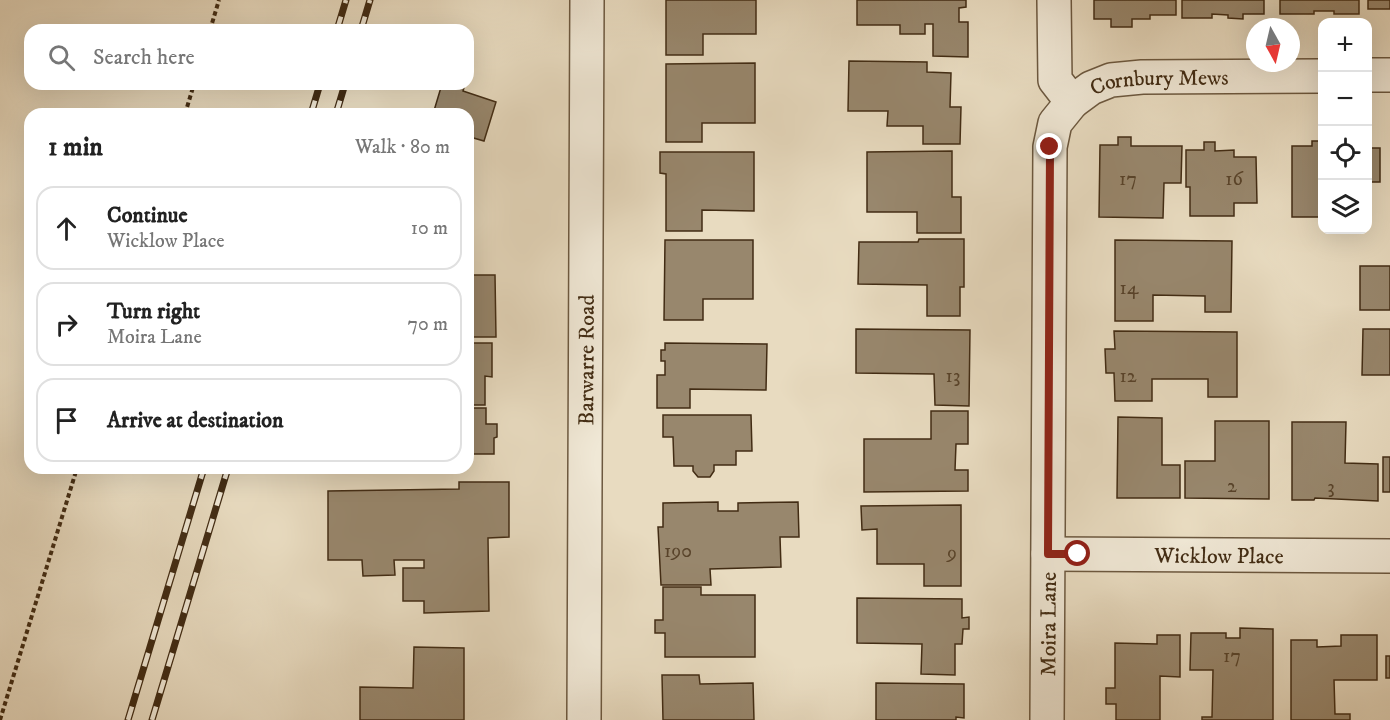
<!DOCTYPE html>
<html lang="en">
<head>
<meta charset="utf-8">
<style>
	:root { --surface:#fff; --page:#f2f2f2; --text:#222; --muted:#767676; --line:#e0e0e0 }
	body { margin:0; font-family:"IM FELL DW Pica",serif; background:var(--page); color:var(--text) }
	.controls { position:absolute; right:18px; top:18px; display:grid; overflow:hidden; border-radius:12px; box-shadow:0 6px 24px #0002 }
	.controls button { width:54px; height:54px; display:grid; place-items:center; padding:0; border:0; border-bottom:2px solid var(--line); background:var(--surface); color:var(--text); font:30px sans-serif }
	.compass { position:absolute; left:1246px; top:18px; width:54px; height:54px; border-radius:50%; background:var(--surface); box-shadow:0 6px 24px #0002; rotate:172deg }
	.stop { position:absolute; width:18px; height:18px; margin:-14px; border:4px solid #8f2418; border-radius:50%; background:#fff }
	.stop.end { background:#8f2418; border-color:#fff; box-shadow:0 2px 6px #0008 }
	.list { margin:0; padding:0; list-style:none }
	h2 { display:flex; justify-content:space-between; align-items:center; height:78px; margin:0; padding:0 24px; font-size:26px }
	h2 small { font-size:20px; font-weight:400; color:var(--muted) }
	.list li { display:grid; grid-template-columns:39px 1fr auto; gap:18px; align-items:center; box-sizing:border-box; height:84px; margin:0 12px 12px; padding:0 12px; border:2px solid var(--line); border-radius:18px }
	.list b { display:block; font-size:22px; white-space:nowrap }
	.list p { margin:0; font-size:20px; white-space:nowrap; color:var(--muted) }
	.list em { font-size:20px; font-style:normal; color:var(--muted) }
	.icon { flex:none; width:33px; height:33px; fill:none; stroke:currentColor; stroke-width:2; stroke-linecap:round; stroke-linejoin:round }
	.map { position:relative; flex:none; width:1390px; height:720px; overflow:hidden }
	.search { position:absolute; background:var(--surface); box-shadow:0 6px 24px #0002; left:24px; top:24px; width:450px; height:66px; display:flex; align-items:center; gap:15px; box-sizing:border-box; padding:0 21px; border-radius:18px; color:var(--muted); font-size:22px }
	.panel { position:absolute; background:var(--surface); box-shadow:0 6px 24px #0002; left:24px; top:108px; width:450px; height:366px; border-radius:18px }
	.map>svg:first-child { display:block }
</style>
</head>
<body>
<div class="map">
<svg width="1390" height="720" viewBox="0 0 1390 720">
	<rect width="100%" height="100%" fill="#e8dbc0"/>
	<filter id="stains"><feTurbulence type="fractalNoise" baseFrequency=".00333" numOctaves="4"/><feColorMatrix values="0 0 0 0 .2 0 0 0 0 .09 0 0 0 0 .02 0 0 0 .5 -.17"/></filter>
	<radialGradient id="worn" r=".72"><stop offset=".6" stop-color="#630" stop-opacity="0"/><stop offset="1" stop-color="#630" stop-opacity=".3"/></radialGradient>
	<g fill="#98876d" stroke="#422c14" stroke-width="1.5">
		<polygon points="666,0 756,0 756,34 703,34 703,55 666,55"/>
		<polygon points="857,0 966,0 966,7 959,8 959,22 968,22 968,57 933,56 933,24 925,24 925,34 900,34 900,25 857,25"/>
		<polygon points="1094,0 1176,0 1176,15 1150,15 1150,19 1132,19 1132,27 1111,27 1111,19 1094,19"/>
		<polygon points="1182,0 1264,0 1264,14 1243,14 1243,19 1228,18 1228,15 1212,14 1212,18 1182,18"/>
		<polygon points="1280,0 1359,0 1359,14 1334,14 1334,11 1314,11 1314,14 1280,14"/>
		<rect x="1368" y="0" width="22" height="9"/>
		<polygon points="849,61 927,62 927,72 951,73 950,107 961,107 960,144 923,144 923,126 887,126 888,111 848,111"/>
		<polygon points="755,63 755,123 702,123 702,142 666,142 666,64"/>
		<polygon points="442,84 465,84 463,91 496,102 484,141 470,137 468,144 468,114 433,114"/>
		<polygon points="1118,137 1131,137 1131,146 1182,146 1181,183 1164,183 1163,218 1099,217 1100,145 1118,145"/>
		<polygon points="1312,141 1322,141 1322,217 1292,217 1292,146 1312,146"/>
		<polygon points="1204,142 1215,142 1215,151 1234,150 1234,157 1256,157 1257,203 1234,203 1234,216 1190,216 1190,187 1186,187 1186,150 1204,150"/>
		<rect x="1368" y="148" width="12" height="34"/>
		<polygon points="952,151 952,197 961,197 961,233 917,233 917,212 867,212 867,152"/>
		<polygon points="660,152 754,152 754,211 702,210 702,231 666,231 666,174 660,173"/>
		<polygon points="919,239 964,239 964,287 960,287 960,316 927,316 927,285 858,284 859,242 918,242"/>
		<polygon points="665,240 753,240 753,299 703,299 703,320 664,320"/>
		<polygon points="1115,240 1232,241 1231,312 1205,312 1205,296 1153,295 1153,321 1115,321"/>
		<rect x="1360" y="266" width="30" height="44"/>
		<polygon points="468,275 495,275 496,337 468,337"/>
		<polygon points="856,329 970,330 969,406 935,405 934,374 856,373"/>
		<polygon points="1363,329 1390,329 1390,375 1362,375"/>
		<polygon points="1114,331 1237,332 1237,397 1208,397 1208,379 1152,379 1152,401 1115,401 1114,373 1106,373 1105,349 1115,349"/>
		<polygon points="468,343 492,343 492,377 485,376 485,405 468,405"/>
		<polygon points="665,343 767,344 766,390 690,389 690,408 657,408 657,375 665,375 665,361 661,361 661,350 665,350"/>
		<polygon points="468,408 486,408 486,424 497,424 497,437 494,438 494,454 468,454"/>
		<polygon points="931,411 968,411 968,444 956,444 955,470 968,470 968,491 864,492 864,439 931,439"/>
		<polygon points="663,415 751,415 752,451 736,451 736,465 714,465 714,471 710,477 698,477 693,471 693,466 674,466 673,437 663,437"/>
		<polygon points="1118,417 1162,418 1162,465 1180,465 1180,498 1117,498"/>
		<polygon points="1215,421 1269,421 1269,499 1185,498 1185,461 1215,461"/>
		<polygon points="1292,422 1346,422 1345,463 1378,464 1378,501 1315,498 1314,500 1292,500"/>
		<rect x="1383" y="457" width="7" height="35"/>
		<polygon points="459,482 509,482 509,537 488,538 489,611 424,613 424,601 403,601 403,568 424,568 424,560 394,560 395,575 363,576 362,560 328,560 328,491 459,489"/>
		<polygon points="718,502 718,511 738,511 738,503 798,502 799,537 780,537 781,567 710,569 711,585 661,585 658,527 663,527 663,503"/>
		<polygon points="961,505 961,586 924,586 924,564 877,564 877,529 862,530 861,506"/>
		<polygon points="663,587 701,587 701,595 755,595 755,657 665,657 665,633 655,633 655,620 663,620"/>
		<polygon points="857,598 962,599 962,618 969,617 969,629 963,629 962,644 955,644 955,675 921,674 922,644 857,643"/>
		<polygon points="1240,628 1273,629 1273,720 1202,720 1202,717 1212,717 1213,670 1190,670 1191,633 1226,633 1226,638 1240,638"/>
		<polygon points="1157,635 1180,635 1180,677 1160,676 1160,720 1116,720 1116,704 1106,704 1106,688 1115,688 1115,643 1157,644"/>
		<polygon points="1341,635 1377,635 1377,680 1334,680 1335,714 1350,714 1350,720 1291,720 1291,640 1317,640 1317,647 1341,646"/>
		<polygon points="414,647 464,648 464,720 360,720 360,687 413,688"/>
		<rect x="1386" y="656" width="4" height="22"/>
		<polygon points="662,675 699,675 700,684 753,683 754,720 663,720"/>
		<polygon points="876,683 964,684 964,718 956,717 956,720 876,720"/>
	</g>
	<g fill="none" stroke-linecap="round" stroke-linejoin="round">
		<g stroke="#6c583f" stroke-width="36">
			<g id="minor">
				<polyline points="1368,75 1390,75"/>
				<path id="s1" d="M1072,102L1091,88L1111,80L1142,77L1322,76"/>
				<path id="s2" d="M1048,554L1390,556"/>
				<path id="s3" d="M584,720L587,0"/>
				<path id="s4" d="M1047,720L1050,147L1055,123L1072,102L1055,80L1054,0"/>
			</g>
		</g>
		<g stroke="#422c14" stroke-width="4" stroke-dasharray="4.5 3" stroke-linecap="butt">
			<polyline points="210,30 219,0"/>
			<polyline points="185,114 194,84"/>
			<polyline points="0,720 77,468"/>
		</g>
		<use href="#minor" stroke="#f0e8d6" stroke-width="33"/>
		<g stroke="#422c14" stroke-width="7">
			<g id="rail">
				<polyline points="337,30 346,0"/>
				<polyline points="361,30 370,0"/>
				<polyline points="311,114 320,84"/>
				<polyline points="336,114 345,84"/>
				<polyline points="128,720 204,468"/>
				<polyline points="152,720 228,468"/>
			</g>
		</g>
		<use href="#rail" stroke="#f0e8d6" stroke-width="4.5" stroke-dasharray="14" stroke-linecap="butt"/>
	</g>
	<g fill="none" stroke-linecap="round" stroke-linejoin="round">
		<polyline stroke="#8f2418" stroke-width="8" points="1050,147 1048,554 1078,554"/>
	</g>
	<g text-anchor="middle" stroke-width="6" stroke-linejoin="round" paint-order="stroke">
		<g font-size="20" fill="#58432a">
			<text x="1128" y="185">17</text>
			<text x="1234" y="185">16</text>
			<text x="1129" y="294">14</text>
			<text x="953" y="382">13</text>
			<text x="1128" y="382">12</text>
			<text x="1232" y="492">2</text>
			<text x="1331" y="493">3</text>
			<text x="678" y="557">190</text>
			<text x="952" y="559">9</text>
			<text x="1232" y="662">17</text>
		</g>
		<g font-size="22" fill="#422c14" stroke="#f0e8d6">
			<text dy="8" stroke="none"><textPath href="#s1" startOffset="93">Cornbury Mews</textPath></text>
			<text dy="8" stroke="none"><textPath href="#s3" startOffset="360">Barwarre Road</textPath></text>
			<text dy="8" stroke="none"><textPath href="#s2" startOffset="171">Wicklow Place</textPath></text>
			<text dy="8" stroke="none"><textPath href="#s4" startOffset="96">Moira Lane</textPath></text>
		</g>
	</g>
	<rect width="100%" height="100%" filter="url(#stains)"/>
	<rect width="100%" height="100%" fill="url(#worn)"/>
</svg>
<div class="controls">
<button>+</button>
<button>−</button>
<button><svg class="icon" aria-label="locate" viewBox="0 0 24 24"><circle cx="12" cy="12" r="6"/><path d="M12 2v4M12 18v4M2 12h4M18 12h4"/></svg></button>
<button><svg class="icon" aria-label="layers" viewBox="0 0 24 24"><path d="M12 4l9 5-9 5-9-5zM3 14l9 5 9-5"/></svg></button>
</div>
<svg class="compass" viewBox="-18 -18 36 36"><path d="M0-13l5 13h-10z" fill="#e53935"/><path d="M0 13l5-13h-10z" fill="#767676"/></svg>
<div class="stop" style="left:1078px;top:554px"></div>
<div class="stop end" style="left:1050px;top:147px"></div>
<div class="search"><svg class="icon" aria-label="search" viewBox="0 0 24 24"><circle cx="10" cy="10" r="6"/><path d="M15 15l6 6"/></svg>Search here</div>
<section class="panel">
<h2>1 min<small>Walk · 80 m</small></h2>
<ul class="list">
<li><svg class="icon" aria-label="ahead" viewBox="0 0 24 24"><path d="M12 20V5M6 11l6-6 6 6"/></svg><div><b>Continue</b><p>Wicklow Place</p></div><em>10 m</em></li>
<li><svg class="icon" aria-label="right" viewBox="0 0 24 24"><path d="M7 20v-9h11M14 6l5 5-5 5"/></svg><div><b>Turn right</b><p>Moira Lane</p></div><em>70 m</em></li>
<li><svg class="icon" aria-label="arrive" viewBox="0 0 24 24"><path d="M6 21V4h12l-3 4 3 4H6"/></svg><div><b>Arrive at destination</b></div></li>
</ul>
</section>
</div>
</body>
</html>
